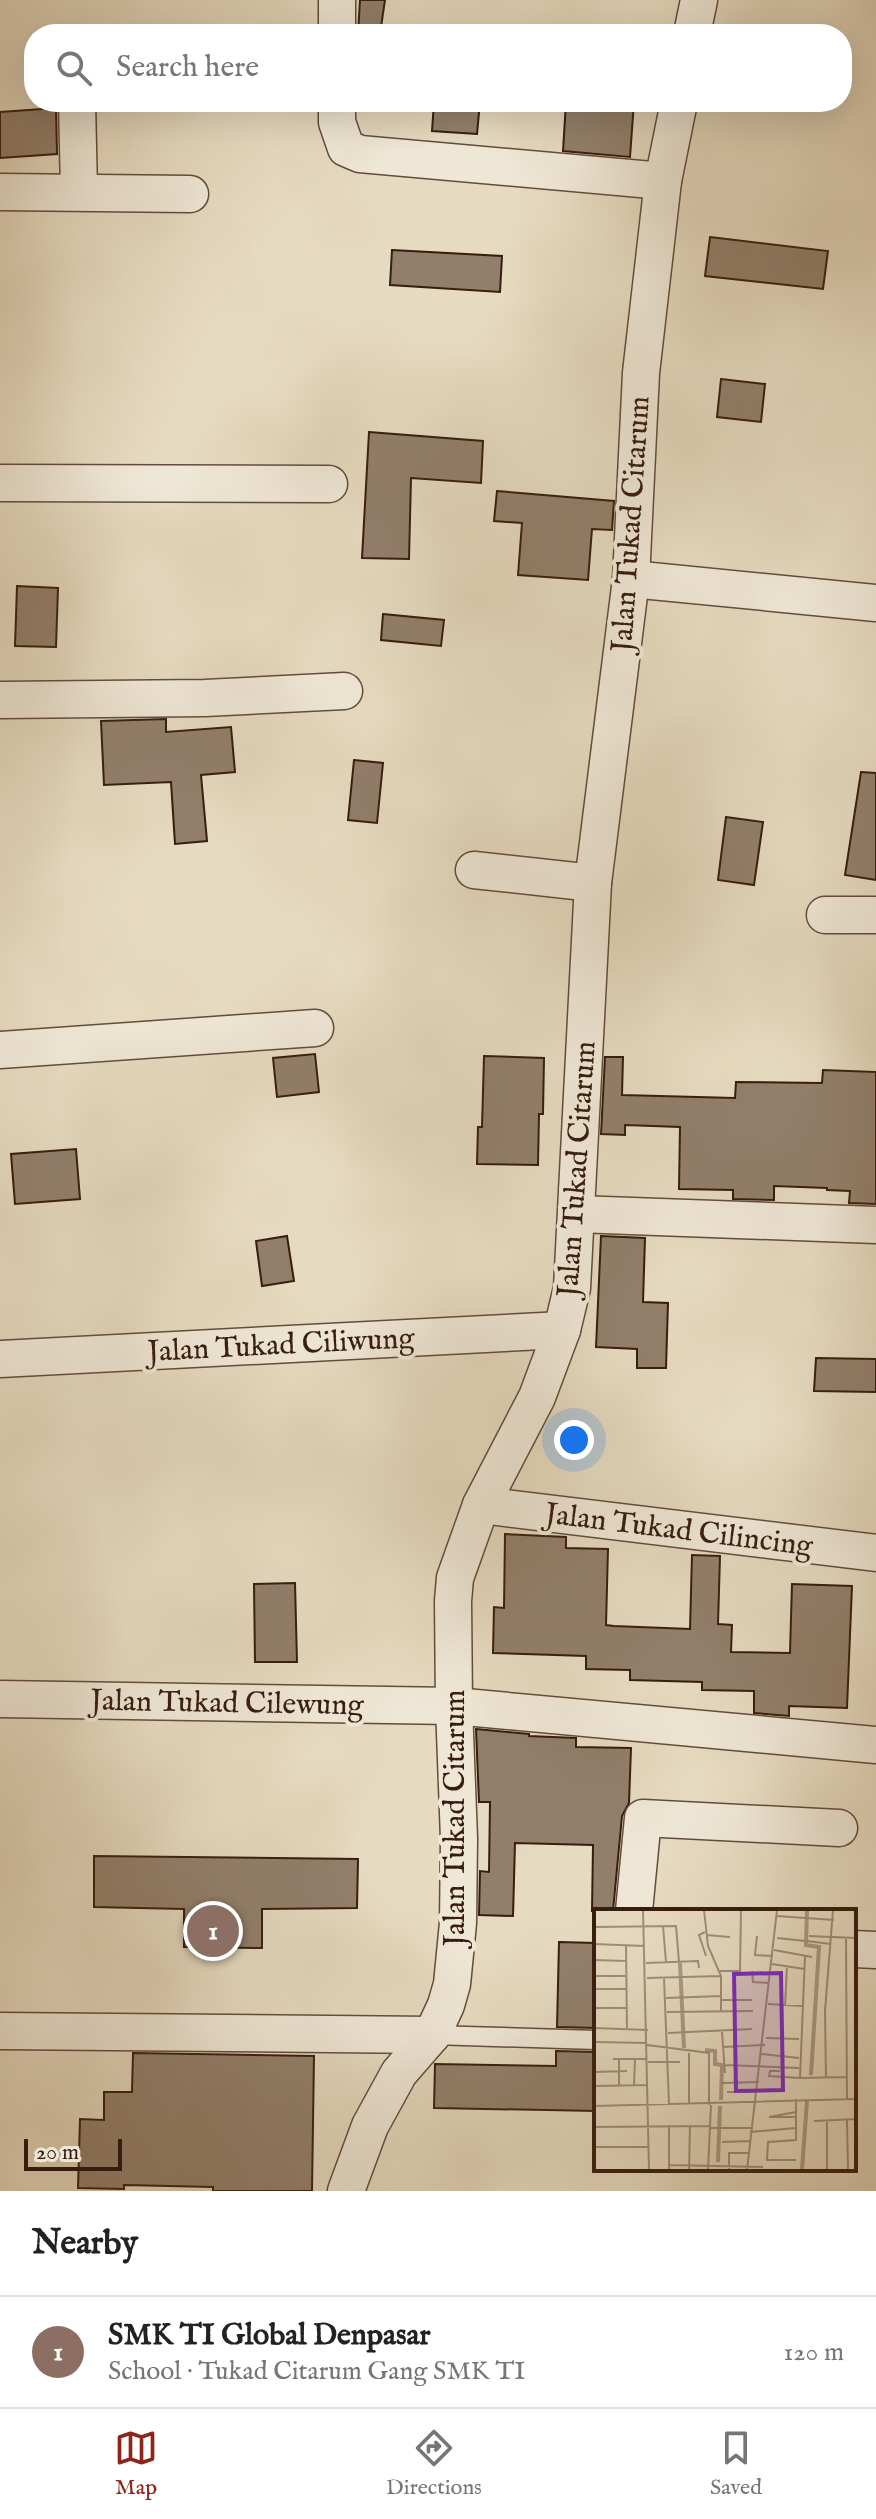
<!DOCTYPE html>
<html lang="en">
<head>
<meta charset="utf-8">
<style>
	:root { --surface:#fff; --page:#f2f2f2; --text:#222; --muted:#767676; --line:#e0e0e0; --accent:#8f2418 }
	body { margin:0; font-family:"IM FELL English",serif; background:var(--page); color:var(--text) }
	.scale { position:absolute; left:24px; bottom:20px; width:98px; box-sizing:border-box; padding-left:8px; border:4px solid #371d0f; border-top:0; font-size:22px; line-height:28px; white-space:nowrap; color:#371d0f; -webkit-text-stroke:6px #efe7d6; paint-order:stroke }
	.you { position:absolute; left:574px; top:1440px; width:28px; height:28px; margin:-20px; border:6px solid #fff; border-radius:50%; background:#1a73e8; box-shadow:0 0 0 12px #1a73e833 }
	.badge { display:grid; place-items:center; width:52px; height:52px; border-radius:50%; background:var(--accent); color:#fff; font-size:26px; font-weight:700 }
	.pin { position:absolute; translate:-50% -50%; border:4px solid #fff; box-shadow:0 2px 8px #0006 }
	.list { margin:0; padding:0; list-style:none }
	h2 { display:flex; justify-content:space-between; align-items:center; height:104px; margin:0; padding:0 32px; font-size:34px }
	h2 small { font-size:26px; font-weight:400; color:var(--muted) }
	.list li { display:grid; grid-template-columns:52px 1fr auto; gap:24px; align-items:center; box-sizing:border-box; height:112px; padding:0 32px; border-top:2px solid var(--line) }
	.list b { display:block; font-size:30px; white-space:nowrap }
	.list p { margin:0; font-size:26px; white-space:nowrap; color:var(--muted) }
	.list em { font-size:26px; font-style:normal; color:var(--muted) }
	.icon { flex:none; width:44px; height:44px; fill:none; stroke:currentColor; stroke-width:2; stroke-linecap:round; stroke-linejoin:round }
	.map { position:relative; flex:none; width:876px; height:2191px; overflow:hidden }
	.search { position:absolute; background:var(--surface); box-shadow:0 8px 32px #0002; left:24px; right:24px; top:24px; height:88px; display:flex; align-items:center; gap:20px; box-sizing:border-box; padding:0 28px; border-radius:32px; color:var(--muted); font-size:30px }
	.sheet { height:216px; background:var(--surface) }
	nav { display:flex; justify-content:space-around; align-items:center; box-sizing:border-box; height:112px; border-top:2px solid var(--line); background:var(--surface); font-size:22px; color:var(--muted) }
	nav a { display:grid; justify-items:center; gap:4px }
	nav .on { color:var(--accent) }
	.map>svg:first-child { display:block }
</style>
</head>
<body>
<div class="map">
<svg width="876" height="2191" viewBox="0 0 876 2191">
	<rect width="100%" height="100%" fill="#e6dac0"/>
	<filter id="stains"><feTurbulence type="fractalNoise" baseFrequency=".0025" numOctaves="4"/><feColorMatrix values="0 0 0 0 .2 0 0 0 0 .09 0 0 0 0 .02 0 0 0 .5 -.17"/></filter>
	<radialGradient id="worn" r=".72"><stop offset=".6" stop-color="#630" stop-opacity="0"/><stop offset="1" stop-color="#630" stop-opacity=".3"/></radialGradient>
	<g fill="#927f6b" stroke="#371d0f" stroke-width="2">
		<polygon points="360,0 385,0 380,34 358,34"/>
		<polygon points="434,102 480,102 477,134 432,131"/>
		<polygon points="566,102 634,102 630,157 563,151"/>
		<polygon points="56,108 57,154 0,158 0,112"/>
		<polygon points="710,237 828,251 823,289 705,276"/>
		<polygon points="392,250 502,256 500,292 390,285"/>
		<polygon points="721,379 765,384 761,422 717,417"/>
		<polygon points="369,432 483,441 481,483 411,478 409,559 362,558"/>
		<polygon points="497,491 614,501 612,530 592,529 588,580 518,575 522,523 494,521"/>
		<polygon points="17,586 58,588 56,647 15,646"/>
		<polygon points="383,614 444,620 441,646 381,640"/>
		<polygon points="166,719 166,732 231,727 235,772 201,775 207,841 175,844 171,782 104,785 101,721"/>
		<polygon points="354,760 383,763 377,823 348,820"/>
		<polygon points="861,772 876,773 876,880 845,875"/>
		<polygon points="726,817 763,822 754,885 718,880"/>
		<polygon points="315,1054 319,1092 277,1097 273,1058"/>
		<polygon points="484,1056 544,1058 543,1114 539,1114 538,1165 477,1164 478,1127 482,1127"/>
		<polygon points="605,1057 623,1057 622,1095 735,1098 736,1082 822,1083 823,1070 876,1072 876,1204 849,1203 850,1191 827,1190 827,1188 774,1186 774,1200 733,1199 733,1190 679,1189 680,1127 625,1125 625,1135 601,1134"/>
		<polygon points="76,1149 80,1199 15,1204 11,1154"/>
		<polygon points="287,1236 294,1281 262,1286 256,1241"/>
		<polygon points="601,1236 645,1238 643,1302 668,1303 666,1368 637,1368 637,1349 596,1347"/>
		<polygon points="816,1358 876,1359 876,1392 814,1391"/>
		<polygon points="505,1534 566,1537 566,1548 608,1549 606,1625 614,1626 690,1629 692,1555 720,1556 718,1624 732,1625 731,1652 790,1653 792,1584 852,1586 847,1708 789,1706 789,1716 754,1713 754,1691 702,1690 702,1682 630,1680 630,1670 586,1669 586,1656 493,1653 494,1607 504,1608"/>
		<polygon points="295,1583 297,1662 255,1662 254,1584"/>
		<polygon points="476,1729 529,1734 529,1736 576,1738 576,1747 631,1748 629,1803 622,1816 613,1911 592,1911 593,1845 515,1843 513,1916 479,1915 480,1871 489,1872 490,1802 479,1802"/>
		<polygon points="94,1856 358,1859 357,1908 262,1909 262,1948 184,1947 184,1909 94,1907"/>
		<polygon points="559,1942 596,1943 596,2028 557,2027"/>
		<polygon points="556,2051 596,2052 596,2111 434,2108 435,2064 556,2066"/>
		<polygon points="133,2053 314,2056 312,2191 213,2191 213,2187 124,2185 124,2189 78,2188 80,2119 104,2120 104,2092 132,2092"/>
	</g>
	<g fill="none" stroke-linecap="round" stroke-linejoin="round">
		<g stroke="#634c3b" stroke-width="21">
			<polyline id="lane" points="432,2035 596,2040"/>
		</g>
		<g stroke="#634c3b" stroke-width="39">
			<g id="street">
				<polyline points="337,34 337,0"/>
				<polyline points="692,34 699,0"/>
				<polyline points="77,102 79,192"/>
				<polyline points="337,102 337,122 346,148 360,154 663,181"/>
				<polyline points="0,192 190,194"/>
				<polyline points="0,483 329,484"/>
				<polyline points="631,579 876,603"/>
				<polyline points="0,700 205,698 344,691"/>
				<polyline points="474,870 593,883"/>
				<polyline points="825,915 876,915"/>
				<polyline points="0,1050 315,1028"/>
				<polyline points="577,1214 876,1225"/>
				<polyline points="0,1359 562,1330"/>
				<polyline points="481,1505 876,1553"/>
				<polyline points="0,1699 454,1706 876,1745"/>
				<polyline points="634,1911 643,1818 839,1828"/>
				<polyline points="854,1949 876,1950"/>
				<polyline points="0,2031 432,2035"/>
				<polyline points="346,2191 370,2126 399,2073 432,2035 446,2005 452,1984 458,1923 459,1839 454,1706 453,1601 455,1578 481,1505 537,1397 562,1330 572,1288 593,883 631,579 641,373 663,181 679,102"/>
			</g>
		</g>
		<use href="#lane" stroke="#efe7d6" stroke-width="18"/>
		<use href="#street" stroke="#efe7d6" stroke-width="36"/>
	</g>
	<g text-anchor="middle" stroke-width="8" stroke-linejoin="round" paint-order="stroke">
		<g font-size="30" fill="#371d0f" stroke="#efe7d6">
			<text transform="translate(630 524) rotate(-86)" y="10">Jalan Tukad Citarum</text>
			<text transform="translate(576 1169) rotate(-86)" y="10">Jalan Tukad Citarum</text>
			<text transform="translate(281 1344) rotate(-3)" y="10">Jalan Tukad Ciliwung</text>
			<text transform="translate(679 1529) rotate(7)" y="10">Jalan Tukad Cilincing</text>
			<text transform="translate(227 1702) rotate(1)" y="10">Jalan Tukad Cilewung</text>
			<text transform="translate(454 1818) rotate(-90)" y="10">Jalan Tukad Citarum</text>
		</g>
	</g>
	<g transform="translate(594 1909)">
		<rect width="262" height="262" fill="#e6dac0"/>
		<path fill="none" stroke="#aa9a84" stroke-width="4" d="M213,1L212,36L225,38L217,166M86,54L90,139M111,141L121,142V155L128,156L127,191M124,253L126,197M208,261L213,192"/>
		<path fill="none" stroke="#a08e79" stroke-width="2" d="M49,1L55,261M110,1L114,37L127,67V103M183,7L240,11M69,17L72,53M0,18L82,17L85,53M111,23L105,26L112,47M112,26L136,28M163,27L161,46L179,47M215,27L262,29M183,29L211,32M252,30L253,190M213,32L237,35M0,35L51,37M32,36L33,119M180,41L218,48M211,47L206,169L252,168M0,51L32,52M52,54L104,52L105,59M178,55L210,60M126,62H146L147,1M158,62L159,73L175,74M0,67H33M53,69L127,67M70,69L75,195M0,80H33M72,89L127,87M127,91H158M174,95L209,97M191,97L193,57M0,99H33M73,103L159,102M0,119L54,121M128,123L131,164M74,124L158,120M172,129L205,130M0,133L53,134M53,136L115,144V196M129,138L171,136M95,144V195M167,145L205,149M19,150H53M25,150V176M54,153H86M130,156L205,159M186,162H176L175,167L206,169M0,163L33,162M232,169L231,102L239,1M128,174L165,173M40,176L41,150M0,177L54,176M133,183H160M202,190V231L174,233L173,251H202M0,197L262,190M202,203L175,208H202M233,211V261M253,211L254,261M220,212L262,210M0,218L117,217M117,219H157M156,223L202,219M128,233L157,232M0,238H54M75,256L169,258M75,261V217M95,261L96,217M114,261L117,196M135,261V244H156M153,261L183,1"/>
		<path fill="#7b2cbf" fill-opacity="0.15" stroke="#7b2cbf" stroke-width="4" d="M187,64L189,181L142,182L140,65Z"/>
		<rect width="262" height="262" fill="none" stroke="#371d0f" stroke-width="4"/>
	</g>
	<rect width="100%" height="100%" filter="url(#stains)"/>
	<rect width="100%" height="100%" fill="url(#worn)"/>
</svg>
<div class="scale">20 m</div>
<div class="you"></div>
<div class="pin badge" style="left:213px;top:1931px;background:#8d6e63">1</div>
<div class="search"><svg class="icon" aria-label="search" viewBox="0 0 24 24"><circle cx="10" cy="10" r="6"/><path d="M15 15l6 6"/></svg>Search here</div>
</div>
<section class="sheet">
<h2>Nearby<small></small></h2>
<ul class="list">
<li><span class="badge" style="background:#8d6e63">1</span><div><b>SMK TI Global Denpasar</b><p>School · Tukad Citarum Gang SMK TI</p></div><em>120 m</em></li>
</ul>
</section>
<nav>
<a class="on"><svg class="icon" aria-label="map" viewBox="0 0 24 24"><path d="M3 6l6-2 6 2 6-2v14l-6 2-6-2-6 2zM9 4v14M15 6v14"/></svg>Map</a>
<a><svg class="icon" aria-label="directions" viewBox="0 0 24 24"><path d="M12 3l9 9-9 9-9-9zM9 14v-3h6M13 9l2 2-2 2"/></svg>Directions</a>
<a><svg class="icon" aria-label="saved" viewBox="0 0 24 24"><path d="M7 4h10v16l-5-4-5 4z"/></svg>Saved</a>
</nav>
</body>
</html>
